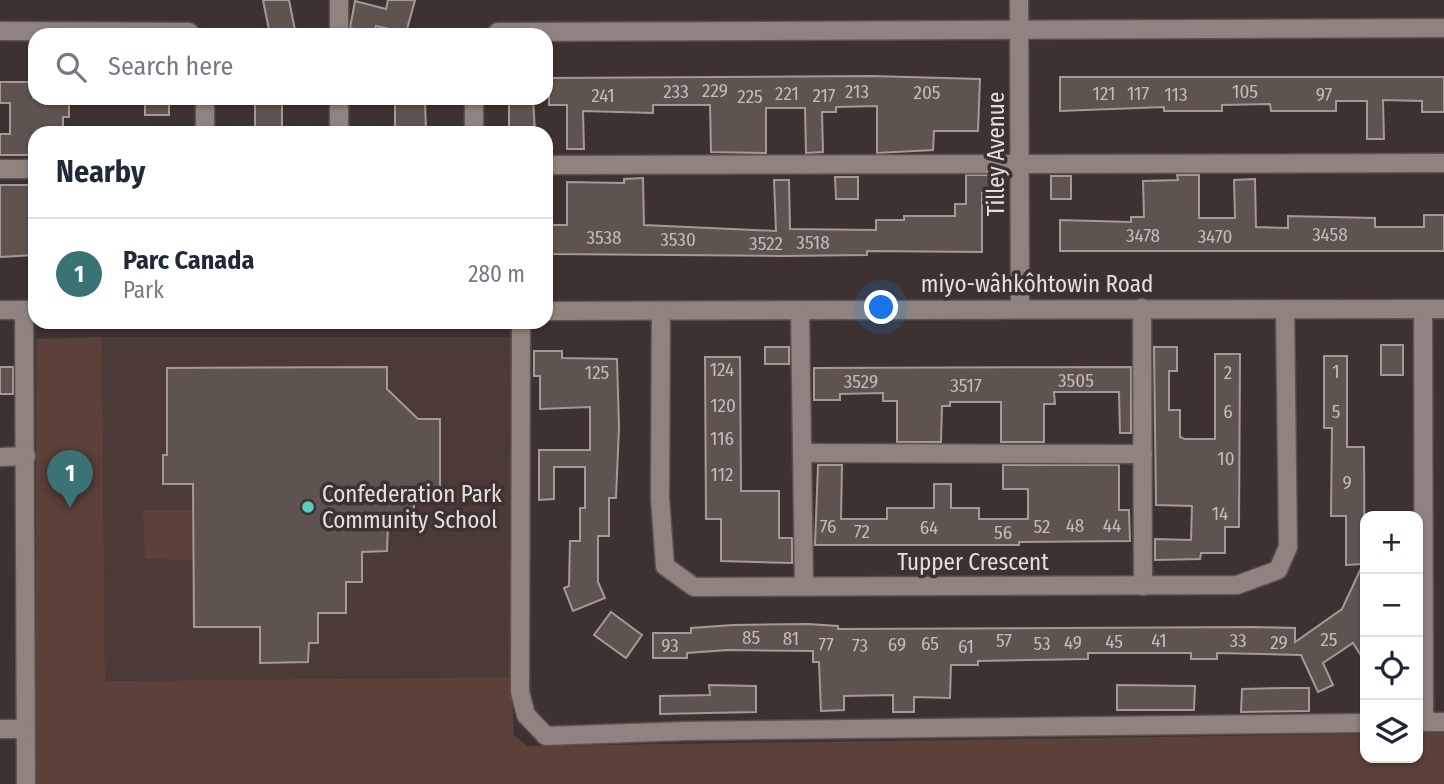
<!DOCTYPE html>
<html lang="en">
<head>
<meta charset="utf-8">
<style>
	:root { --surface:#fff; --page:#f6f6f7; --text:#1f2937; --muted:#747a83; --line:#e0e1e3; --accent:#397374 }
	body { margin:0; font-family:"Fira Sans Condensed",sans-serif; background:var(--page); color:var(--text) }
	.controls { position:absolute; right:21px; bottom:21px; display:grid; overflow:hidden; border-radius:14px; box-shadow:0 2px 5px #0004 }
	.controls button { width:63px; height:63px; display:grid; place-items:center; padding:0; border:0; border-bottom:2px solid var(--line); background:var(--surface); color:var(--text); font:35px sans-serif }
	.you { position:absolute; left:882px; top:308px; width:24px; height:24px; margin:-18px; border:5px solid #fff; border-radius:50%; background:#1a73e8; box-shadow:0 0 0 10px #1a73e833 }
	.badge { display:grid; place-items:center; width:46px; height:46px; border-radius:50%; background:var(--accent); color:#fff; font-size:23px; font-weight:700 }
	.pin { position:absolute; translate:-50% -58px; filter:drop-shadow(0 2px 4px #0008) }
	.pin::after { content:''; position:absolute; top:37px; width:24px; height:21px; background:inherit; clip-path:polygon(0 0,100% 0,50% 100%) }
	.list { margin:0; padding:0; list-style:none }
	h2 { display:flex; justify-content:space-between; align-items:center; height:91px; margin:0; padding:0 28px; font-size:30px }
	h2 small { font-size:23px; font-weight:400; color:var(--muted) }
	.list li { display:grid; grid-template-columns:46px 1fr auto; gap:21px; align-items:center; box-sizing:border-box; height:112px; padding:0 28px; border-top:2px solid var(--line) }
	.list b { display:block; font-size:26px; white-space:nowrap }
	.list p { margin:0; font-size:23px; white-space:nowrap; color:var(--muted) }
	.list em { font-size:23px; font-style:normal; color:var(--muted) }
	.icon { flex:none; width:38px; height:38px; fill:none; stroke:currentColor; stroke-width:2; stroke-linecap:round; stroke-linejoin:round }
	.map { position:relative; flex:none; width:1444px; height:784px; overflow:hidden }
	.search { position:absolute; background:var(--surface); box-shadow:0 2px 5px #0004; left:28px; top:28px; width:525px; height:77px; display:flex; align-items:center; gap:18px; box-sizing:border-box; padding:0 24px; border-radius:21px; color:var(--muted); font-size:26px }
	.panel { position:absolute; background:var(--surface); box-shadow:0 2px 5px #0004; left:28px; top:126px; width:525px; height:203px; border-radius:21px }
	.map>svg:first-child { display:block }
</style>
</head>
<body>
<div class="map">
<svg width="1444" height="784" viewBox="0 0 1444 784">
	<rect width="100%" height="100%" fill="#3d322f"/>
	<polygon fill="#4c3a36" points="102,337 513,337 511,677 105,681"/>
	<g fill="#5c403a">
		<polygon points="102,337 105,681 511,677 514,735 527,746 1365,734 1365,758 1418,758 1418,733 1444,733 1444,784 36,784 36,339"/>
		<polygon points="143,510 192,510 193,560 145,559"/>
	</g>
	<g fill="#5f5350" stroke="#a69895" stroke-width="2">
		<polygon points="263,0 289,0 296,35 270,35"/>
		<polygon points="388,0 415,0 406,33 376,26 374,33 350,28 355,1 386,9"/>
		<polygon points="871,76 980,79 978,131 934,131 933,150 877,153 877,106 836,107 836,112 822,112 823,152 806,153 805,108 766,108 766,153 711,152 710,105 653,105 653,113 583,111 584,149 567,149 567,105 549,105 549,78"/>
		<polygon points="1060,77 1444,77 1444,112 1422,112 1422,101 1383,100 1384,139 1367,139 1367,101 1336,101 1336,111 1271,111 1270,104 1222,105 1222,111 1164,111 1164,107 1060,111"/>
		<polygon points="0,82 33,82 33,98 69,98 69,117 63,117 63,133 35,133 35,155 0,155 0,134 10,134 10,103 0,103"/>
		<rect x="145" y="98" width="24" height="17"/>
		<rect x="255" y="98" width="27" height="35"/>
		<polygon points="395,98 425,98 426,133 395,133"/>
		<polygon points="509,98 533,98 535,133 509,133"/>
		<polygon points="966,175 990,175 990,193 982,193 982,252 867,251 867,255 783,256 551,254 551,225 567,225 567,182 624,183 624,179 643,178 644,225 776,231 774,180 789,180 790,229 876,230 876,220 904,220 904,216 955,216 955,204 966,204"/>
		<polygon points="1177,175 1199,175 1199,218 1235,218 1234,180 1255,179 1256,227 1288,228 1288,216 1375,218 1375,227 1424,227 1424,215 1444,215 1444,251 1060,251 1060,220 1131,222 1131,217 1144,217 1143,181 1178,180"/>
		<rect x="1051" y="176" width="20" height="23"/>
		<polygon points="835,177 858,177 858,199 836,199"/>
		<polygon points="0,185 35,185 35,255 0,257"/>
		<rect x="1381" y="345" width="22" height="30"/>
		<rect x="765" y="347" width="24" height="17"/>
		<polygon points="1154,347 1177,347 1177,371 1169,371 1169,410 1180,410 1180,437 1185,439 1215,439 1215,354 1240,354 1239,527 1225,527 1225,553 1201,553 1200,559 1155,560 1155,539 1191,540 1192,506 1156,505"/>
		<polygon points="534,351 562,351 562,358 617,359 619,427 616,498 609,498 609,536 598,536 598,582 605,598 573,611 564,588 569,586 570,541 580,541 580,508 585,508 585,467 554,467 554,499 539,500 539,450 590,450 590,407 540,409 540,376 534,376"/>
		<polygon points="1324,356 1347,356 1347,447 1364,447 1365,662 1353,643 1323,663 1333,685 1318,692 1301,655 1217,653 1217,659 1191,659 1191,653 1088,653 1088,659 978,661 978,665 951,665 950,698 914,697 914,712 893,712 893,695 844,696 844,710 821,711 819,662 813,662 813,651 728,650 687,653 687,658 653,658 653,633 691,633 691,628 733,625 808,624 838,626 838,629 1255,627 1295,628 1295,642 1342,609 1363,564 1346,565 1346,516 1331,516 1332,428 1324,428"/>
		<polygon points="705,357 740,357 741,491 779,491 779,538 792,538 792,563 721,561 721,519 706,519"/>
		<rect x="0" y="367" width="13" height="27"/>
		<polygon points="387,367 387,389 418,419 440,419 440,498 414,498 414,524 388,525 387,551 362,552 362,582 346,582 346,613 318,613 318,643 309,643 308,662 260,663 260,627 194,627 193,484 163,484 163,455 167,455 167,368"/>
		<polygon points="1131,367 1131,433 1120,433 1119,392 1054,392 1055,404 1044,404 1044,442 1001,442 1001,402 950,402 950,406 942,406 941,442 897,442 897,401 883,401 883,393 840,394 840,400 814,400 814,368"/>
		<polygon points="818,465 842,465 841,519 887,519 887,508 934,508 934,484 951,484 951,508 979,508 979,519 1028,519 1028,489 1003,489 1003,465 1119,465 1119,510 1129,510 1130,541 1019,542 1019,545 815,545"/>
		<polygon points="611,612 642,635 626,658 594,635"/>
		<polygon points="709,685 756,686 756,712 660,714 660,696 710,695"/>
		<polygon points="1117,685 1195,686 1194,710 1117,710"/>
		<polygon points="1286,688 1309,688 1309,711 1241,712 1242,689"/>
	</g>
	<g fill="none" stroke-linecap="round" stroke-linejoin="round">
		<g stroke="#5a514f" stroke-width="21">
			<g id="minor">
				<polyline points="1019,0 1020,307"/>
				<polyline points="0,31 189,32 192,35"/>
				<polyline points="339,35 339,0"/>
				<polyline points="495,35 498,32 1444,28"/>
				<polyline points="205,98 205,133"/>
				<polyline points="474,98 474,133"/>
				<polyline points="339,133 339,98"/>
				<polyline points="546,165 1444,163"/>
				<polyline points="0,169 35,169"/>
				<polyline points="1142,308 1143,586"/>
				<polyline points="1423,309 1424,722"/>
				<polyline points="0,310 35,310"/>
				<polyline points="24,310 26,784"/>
				<path d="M546,311C845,309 1145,310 1444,309"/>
				<polyline points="661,311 660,498 665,566 694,587 1237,585 1278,570 1288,547 1285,309"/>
				<polyline points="800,312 804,586"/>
				<polyline points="521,322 520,692 526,715 546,736 686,731 1365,723"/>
				<polyline points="802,453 1143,454"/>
				<polyline points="0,457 26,456"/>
				<polyline points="1418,722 1444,722"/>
				<polyline points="0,729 26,729"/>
			</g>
		</g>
		<use href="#minor" stroke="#8f827f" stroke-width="18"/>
	</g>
	<circle fill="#59cebf" stroke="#3d322f" stroke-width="2.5" cx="308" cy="507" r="7"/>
	<g text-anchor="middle" stroke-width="7" stroke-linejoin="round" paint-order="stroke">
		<g font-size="19" fill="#c4bbb9">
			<text x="715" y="97">229</text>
			<text x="676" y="98">233</text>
			<text x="857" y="98">213</text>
			<text x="1245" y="98">105</text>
			<text x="927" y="99">205</text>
			<text x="787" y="100">221</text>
			<text x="1104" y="100">121</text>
			<text x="1138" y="100">117</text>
			<text x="1176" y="101">113</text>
			<text x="1324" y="101">97</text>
			<text x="603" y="102">241</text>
			<text x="824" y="102">217</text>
			<text x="750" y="103">225</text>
			<text x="1330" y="241">3458</text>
			<text x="1143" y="242">3478</text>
			<text x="1215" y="243">3470</text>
			<text x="604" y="244">3538</text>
			<text x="678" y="246">3530</text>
			<text x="813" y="249">3518</text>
			<text x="766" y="250">3522</text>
			<text x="722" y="376">124</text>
			<text x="1336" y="378">1</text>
			<text x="597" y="379">125</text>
			<text x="1228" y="379">2</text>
			<text x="1076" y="387">3505</text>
			<text x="861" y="388">3529</text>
			<text x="966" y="392">3517</text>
			<text x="723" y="412">120</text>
			<text x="1228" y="418">6</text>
			<text x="1336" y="418">5</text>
			<text x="722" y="445">116</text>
			<text x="1226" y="465">10</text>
			<text x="722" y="481">112</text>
			<text x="1347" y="489">9</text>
			<text x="1220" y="520">14</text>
			<text x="1075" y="532">48</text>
			<text x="1112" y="532">44</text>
			<text x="828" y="533">76</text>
			<text x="1042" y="533">52</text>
			<text x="929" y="534">64</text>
			<text x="862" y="538">72</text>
			<text x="1003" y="539">56</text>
			<text x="751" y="644">85</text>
			<text x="791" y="645">81</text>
			<text x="1329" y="646">25</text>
			<text x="1004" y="647">57</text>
			<text x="1159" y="647">41</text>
			<text x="1238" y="647">33</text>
			<text x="1114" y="648">45</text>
			<text x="1073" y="649">49</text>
			<text x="1279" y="649">29</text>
			<text x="930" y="650">65</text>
			<text x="1042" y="650">53</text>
			<text x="826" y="651">77</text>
			<text x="897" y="651">69</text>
			<text x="670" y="652">93</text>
			<text x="860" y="652">73</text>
			<text x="966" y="653">61</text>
		</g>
		<g font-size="23" fill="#e5dedc" stroke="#3d322f">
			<text transform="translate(996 154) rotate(-90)" y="8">Tilley Avenue</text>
			<text x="1037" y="292">miyo-wâhkôhtowin Road</text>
			<text x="973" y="570">Tupper Crescent</text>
		</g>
		<g font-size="23" fill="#e5dedc" stroke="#3d322f" text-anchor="start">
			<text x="322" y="502">Confederation Park<tspan x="322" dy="26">Community School</tspan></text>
		</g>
	</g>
</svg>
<div class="controls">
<button>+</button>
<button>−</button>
<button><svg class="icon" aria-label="locate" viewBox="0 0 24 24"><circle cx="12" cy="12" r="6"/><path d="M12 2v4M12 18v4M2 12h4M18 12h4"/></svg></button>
<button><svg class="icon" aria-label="layers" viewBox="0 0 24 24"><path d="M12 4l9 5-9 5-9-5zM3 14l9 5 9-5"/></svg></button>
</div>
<div class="you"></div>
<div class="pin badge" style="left:70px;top:508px">1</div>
<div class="search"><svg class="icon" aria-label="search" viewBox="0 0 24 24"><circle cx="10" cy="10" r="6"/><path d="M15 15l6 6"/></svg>Search here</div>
<section class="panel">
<h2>Nearby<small></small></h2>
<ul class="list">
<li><span class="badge">1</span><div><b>Parc Canada</b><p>Park</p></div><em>280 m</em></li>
</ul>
</section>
</div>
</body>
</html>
